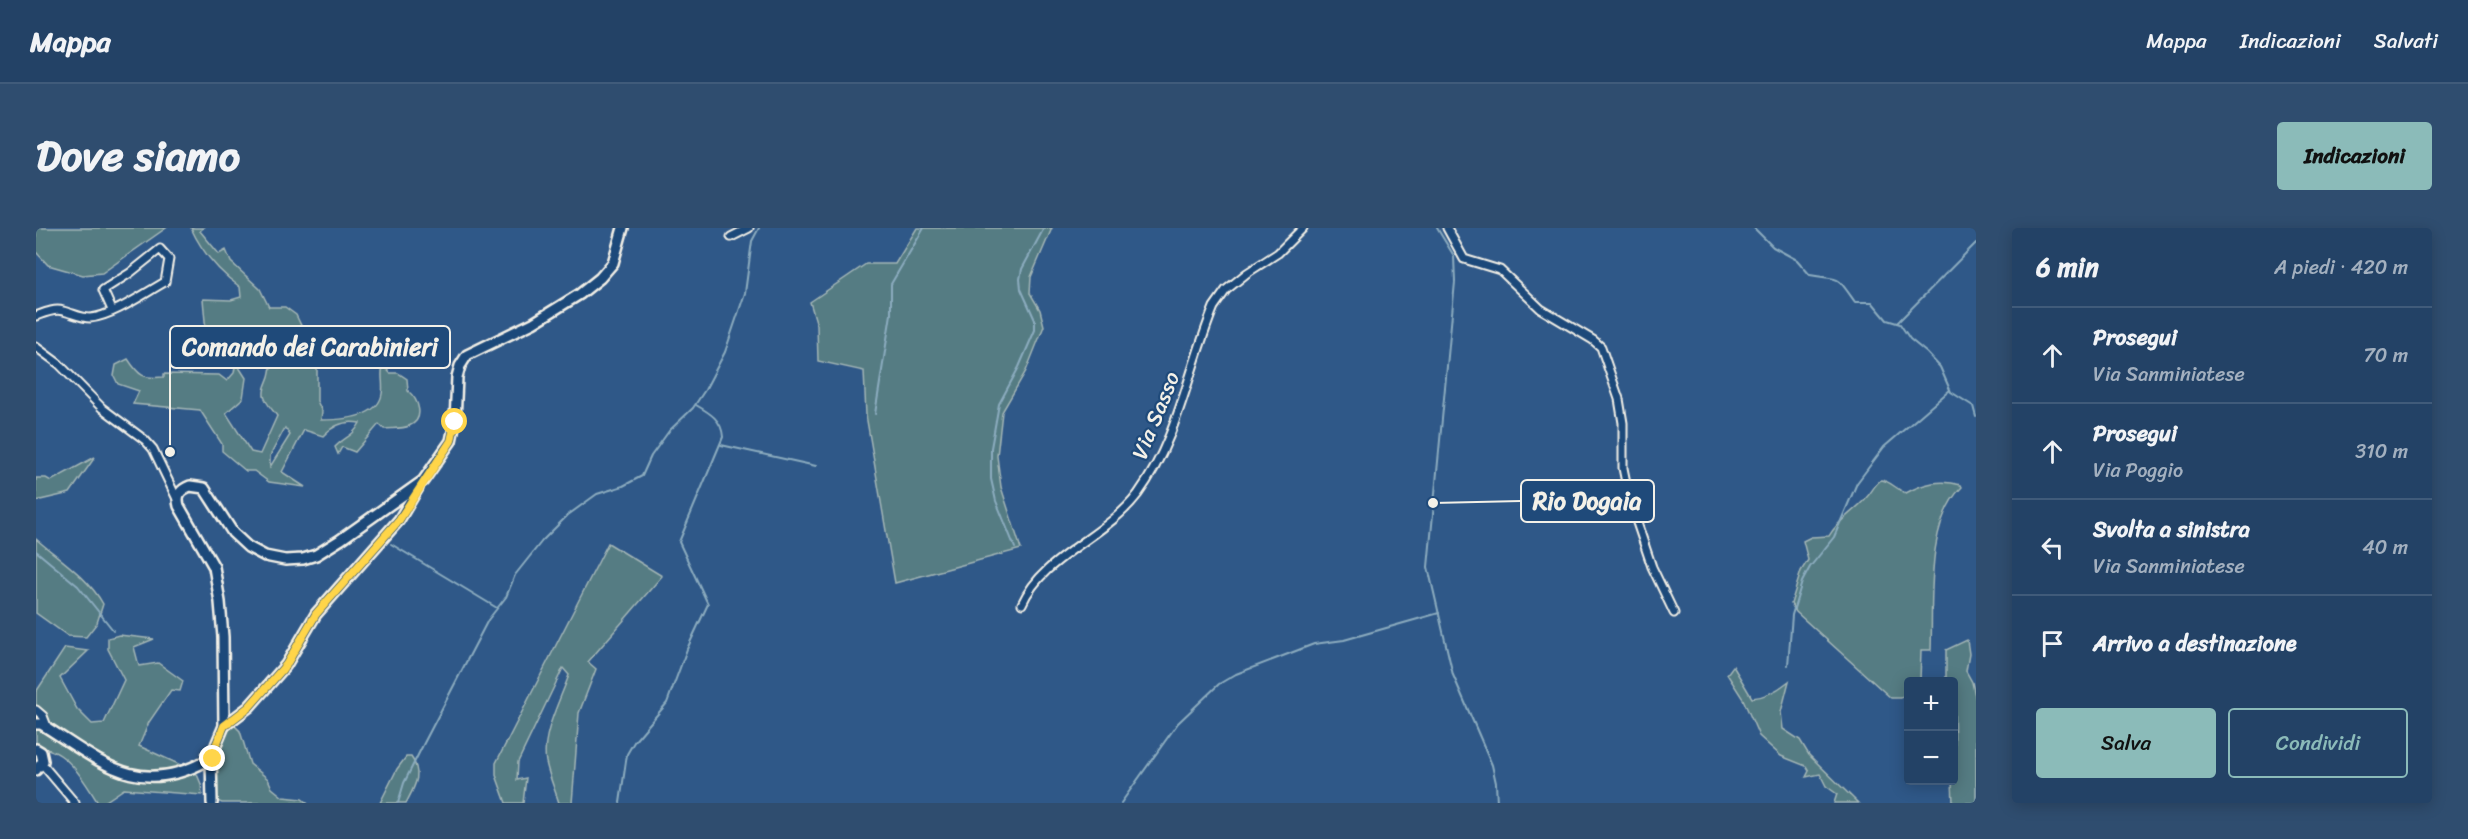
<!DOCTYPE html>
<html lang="it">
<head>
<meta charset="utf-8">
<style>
	:root { --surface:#234266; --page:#2f4d6f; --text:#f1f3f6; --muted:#a3b0bf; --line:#405b7a; --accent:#8bbbb9 }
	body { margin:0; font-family:Sriracha,sans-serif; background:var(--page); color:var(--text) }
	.controls { position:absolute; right:18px; bottom:18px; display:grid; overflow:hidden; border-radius:6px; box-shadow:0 3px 15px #0003 }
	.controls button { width:54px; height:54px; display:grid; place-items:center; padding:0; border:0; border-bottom:2px solid var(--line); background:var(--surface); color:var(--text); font:30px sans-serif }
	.stop { position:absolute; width:18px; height:18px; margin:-14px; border:4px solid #ffd54a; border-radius:50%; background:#fff }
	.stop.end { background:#ffd54a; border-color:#fff; box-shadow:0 2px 6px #0008 }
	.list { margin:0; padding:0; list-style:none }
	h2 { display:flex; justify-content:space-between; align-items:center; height:78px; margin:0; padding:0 24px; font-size:26px }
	h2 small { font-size:20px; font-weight:400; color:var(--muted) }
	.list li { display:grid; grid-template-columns:39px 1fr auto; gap:18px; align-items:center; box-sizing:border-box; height:96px; padding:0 24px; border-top:2px solid var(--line) }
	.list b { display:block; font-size:22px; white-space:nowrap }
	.list p { margin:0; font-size:20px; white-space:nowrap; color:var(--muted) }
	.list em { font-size:20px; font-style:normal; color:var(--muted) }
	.actions { display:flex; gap:12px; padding:18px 24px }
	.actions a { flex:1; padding:14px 0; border:2px solid var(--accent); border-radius:6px; text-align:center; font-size:21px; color:var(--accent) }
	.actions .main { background:var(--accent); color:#111 }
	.icon { flex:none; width:33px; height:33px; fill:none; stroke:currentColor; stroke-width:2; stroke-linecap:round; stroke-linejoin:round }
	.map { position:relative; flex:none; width:1940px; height:575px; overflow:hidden; border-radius:6px }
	header { display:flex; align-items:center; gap:36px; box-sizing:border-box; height:84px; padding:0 30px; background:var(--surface); border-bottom:2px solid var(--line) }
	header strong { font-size:28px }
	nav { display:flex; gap:33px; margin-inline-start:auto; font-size:21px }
	.intro { display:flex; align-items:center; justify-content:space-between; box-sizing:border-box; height:144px; padding:0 36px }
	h1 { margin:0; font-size:42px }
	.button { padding:15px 27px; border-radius:6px; background:var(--accent); color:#111; font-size:21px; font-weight:700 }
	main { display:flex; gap:36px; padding:0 36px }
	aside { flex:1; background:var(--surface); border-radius:6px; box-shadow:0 3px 15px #0003 }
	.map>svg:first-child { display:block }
</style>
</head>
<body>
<header>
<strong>Mappa</strong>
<nav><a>Mappa</a><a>Indicazioni</a><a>Salvati</a></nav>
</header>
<div class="intro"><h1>Dove siamo</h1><a class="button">Indicazioni</a></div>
<main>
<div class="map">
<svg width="1940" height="575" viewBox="0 0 1940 575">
	<rect width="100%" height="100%" fill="#2f5888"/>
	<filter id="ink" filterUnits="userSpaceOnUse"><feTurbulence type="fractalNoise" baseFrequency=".0167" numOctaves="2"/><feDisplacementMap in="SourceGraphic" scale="12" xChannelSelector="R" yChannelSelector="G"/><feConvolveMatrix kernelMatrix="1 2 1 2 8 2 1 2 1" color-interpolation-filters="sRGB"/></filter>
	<g filter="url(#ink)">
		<g fill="#547c83" stroke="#a4b6b6" stroke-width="1.5" fill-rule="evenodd">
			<polygon points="0,0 130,0 66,45 47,47 12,37 0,24"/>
			<path d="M155,0H167L164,3L183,26L190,22L195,34L224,61L233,79H249L260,87L271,110L281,141V173L286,183L285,192C305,192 342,190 346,166C348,156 344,148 347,137L354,145H362L371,151L372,163C382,171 390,191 373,198C367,201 355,200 348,201L343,196L319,224L306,219L302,226L299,219C309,208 316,210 324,195C309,192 297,197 287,208L268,202L246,244L269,259L233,254L218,243H210L186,223V216L164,182L97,176L103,163L82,156L78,148L80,137L92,131C103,148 107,151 128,149V146L183,147L191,153L198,145L199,139L170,104L167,71L195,72L205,69L204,59C183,44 166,24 155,0ZM207,101L222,103C232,114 238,128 234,144C233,153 227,158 228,167C229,175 237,182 241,188L224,226L215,224L190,185L207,170L210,150L181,105H199ZM249,200L254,207L234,239V228Z"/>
			<polygon points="881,0 1016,0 995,49 994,65 1004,82 1008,98 990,143 966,184 961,228 965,259 985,321 859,355 830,187 828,143 782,133 781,97 774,74 830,36 859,36"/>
			<polygon points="59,229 34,265 0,273 0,250 10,250 15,253"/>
			<path d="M1845,252C1853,252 1861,262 1870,265C1888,255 1905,251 1925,257L1926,259C1889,295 1897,374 1895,422H1885L1884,453L1872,454V465L1864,470H1855L1760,384L1755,376L1765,343L1772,332L1767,313L1775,309L1793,308C1802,292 1818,284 1830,270C1836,264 1838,257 1845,252Z"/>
			<path d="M0,311C23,331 52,349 67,376L61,395L50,409L32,408L0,385Z"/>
			<path d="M572,315L626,348L552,434L560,441L543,485L536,575H523C519,562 513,548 510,534C505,507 524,473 533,447L527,440L482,534L481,552L490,550L487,575H470L460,547V535Z"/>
			<path d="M83,407L118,411L98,419L103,438L122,435L147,453L144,463L135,462L113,494L103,518L160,544L165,556L166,567L88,561L67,575H62C50,555 27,515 0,521V464L29,420L52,423L24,450L41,481L56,496L68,495L88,452L72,421V410Z"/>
			<polygon points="1931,412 1933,426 1930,443 1936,454 1940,472 1940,575 1917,575 1916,553 1919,540 1918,454 1910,453 1910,422"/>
			<path d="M1697,438L1716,470C1730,469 1742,462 1753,453L1745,484L1747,501L1764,512L1773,527L1822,575H1798L1801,566L1790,558L1784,546L1770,549L1773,543L1770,538L1745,528L1723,508L1707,471L1691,446Z"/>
			<path d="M197,496L204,503L214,536L232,551L236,560L247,569L266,571L271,575H186L181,573C182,544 178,519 197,496Z"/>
			<path d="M370,529H375C387,546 379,558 370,575H344L361,541Z"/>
		</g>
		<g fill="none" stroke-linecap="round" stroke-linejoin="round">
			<g stroke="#8cacbf" stroke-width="2">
				<polyline points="1401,0 1418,28 1419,54 1392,339 1417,447 1456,537 1460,555 1461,575"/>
				<path d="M1718,0L1737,19L1761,32L1774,47C1806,53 1798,44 1819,74H1836L1851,92L1864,96L1874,111L1891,125L1904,139L1915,164L1937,178L1940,189"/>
				<polyline points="1861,95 1940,15"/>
				<polyline points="839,186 855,86 855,56 888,0"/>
				<polyline points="685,217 780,238"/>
				<polyline points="355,316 461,380"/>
				<polyline points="979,320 960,273 955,251 955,220 963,176 983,139 999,102 999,92 985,61 984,51 986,41 1008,0"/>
				<polyline points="0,323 42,358 77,402"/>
				<polyline points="1752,437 1756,387 1766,354 1774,339 1798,309 1821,255 1848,219 1914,162"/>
				<polyline points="362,575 368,555 388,515 452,392 470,369 479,347 506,313 532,287 561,266 587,258 606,248 615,228 633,203 657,180 669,162 689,124 709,65 716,13 723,0"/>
				<path d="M584,575L591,526L598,514L631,475L651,421L672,376L643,314L687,209C686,192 674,185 660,177"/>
				<polyline points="1085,575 1142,495 1183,456 1200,446 1278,416 1308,412 1403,385"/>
			</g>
			<g stroke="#f4f1e8" stroke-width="11">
				<g id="street">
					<polyline points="1411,0 1428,31 1464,42 1505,81 1557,112 1565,119 1583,171 1587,195 1587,240 1594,274 1616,339 1638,385"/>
					<polyline points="695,9 713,0"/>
					<path d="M0,88C8,85 19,80 27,83C36,85 44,90 54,90C77,88 109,65 129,54L133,31L124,21L94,45L67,62L76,82"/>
					<polyline points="0,119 23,136 66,180 109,212 117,221 141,271"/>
					<path d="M986,376C1007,328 1070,309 1102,266C1142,211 1152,142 1178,79L1190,62L1211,45L1242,25L1267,0"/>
					<polyline points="0,482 7,488 12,501"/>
					<polyline points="6,536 39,575"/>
				</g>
			</g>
			<g stroke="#f4f1e8" stroke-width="14">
				<g id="secondary">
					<path d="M0,496H5C62,531 100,571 170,533L171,528H174"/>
					<polyline points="188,498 213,479 250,437 280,386 363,292 382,260"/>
					<polyline points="0,521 5,524 7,533 0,542"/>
					<path d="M176,575L175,529L188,498L187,409L184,374L178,339L143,278C140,267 144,262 154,258L168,260L197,305L212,319L229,328L249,332L267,331L280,327L304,312L387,253L415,213L419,194L421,149L424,138L431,127L497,95L544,66L564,50L577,35L587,0"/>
				</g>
			</g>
			<use href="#street" stroke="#1f4a7a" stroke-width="7"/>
			<use href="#secondary" stroke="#1f4a7a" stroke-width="9"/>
		</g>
	</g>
	<g fill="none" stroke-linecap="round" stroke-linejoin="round" filter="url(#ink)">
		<polyline stroke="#ffd54a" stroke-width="8" points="177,531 175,529 188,498 213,479 250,437 280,386 363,292 415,213 419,194"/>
	</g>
	<g text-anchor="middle" stroke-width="4.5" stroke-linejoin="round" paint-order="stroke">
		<g font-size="22" fill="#f4f1e8" stroke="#1f4a7a">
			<text transform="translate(1119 187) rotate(-68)" y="8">Via Sasso</text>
		</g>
	</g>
	<path fill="none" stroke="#f4f1e8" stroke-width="2" d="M134 224L134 119M1397 275L1485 273"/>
	<g fill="#f4f1e8" stroke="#1f4a7a" stroke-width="2">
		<circle cx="134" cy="224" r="6"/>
		<circle cx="1397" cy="275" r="6"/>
	</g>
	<g fill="#1f4a7a" stroke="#f4f1e8" stroke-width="2">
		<rect x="134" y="98" width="280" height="42" rx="6"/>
		<rect x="1485" y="252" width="133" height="42" rx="6"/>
	</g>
	<g font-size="24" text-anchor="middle" font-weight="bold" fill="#f4f1e8">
		<text x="274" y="127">Comando dei Carabinieri</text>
		<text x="1551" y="281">Rio Dogaia</text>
	</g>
</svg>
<div class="controls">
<button>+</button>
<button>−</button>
</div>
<div class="stop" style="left:419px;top:194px"></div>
<div class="stop end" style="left:177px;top:531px"></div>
</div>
<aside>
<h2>6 min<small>A piedi · 420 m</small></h2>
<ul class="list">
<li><svg class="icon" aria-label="ahead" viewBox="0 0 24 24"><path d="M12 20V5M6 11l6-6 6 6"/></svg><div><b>Prosegui</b><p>Via Sanminiatese</p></div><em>70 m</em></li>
<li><svg class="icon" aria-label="ahead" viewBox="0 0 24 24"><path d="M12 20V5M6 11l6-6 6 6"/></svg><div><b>Prosegui</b><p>Via Poggio</p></div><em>310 m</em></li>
<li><svg class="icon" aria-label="left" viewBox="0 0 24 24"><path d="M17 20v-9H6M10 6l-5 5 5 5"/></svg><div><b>Svolta a sinistra</b><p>Via Sanminiatese</p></div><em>40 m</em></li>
<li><svg class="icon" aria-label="arrive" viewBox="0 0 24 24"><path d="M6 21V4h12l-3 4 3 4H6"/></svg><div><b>Arrivo a destinazione</b></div></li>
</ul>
<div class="actions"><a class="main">Salva</a><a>Condividi</a></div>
</aside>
</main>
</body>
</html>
